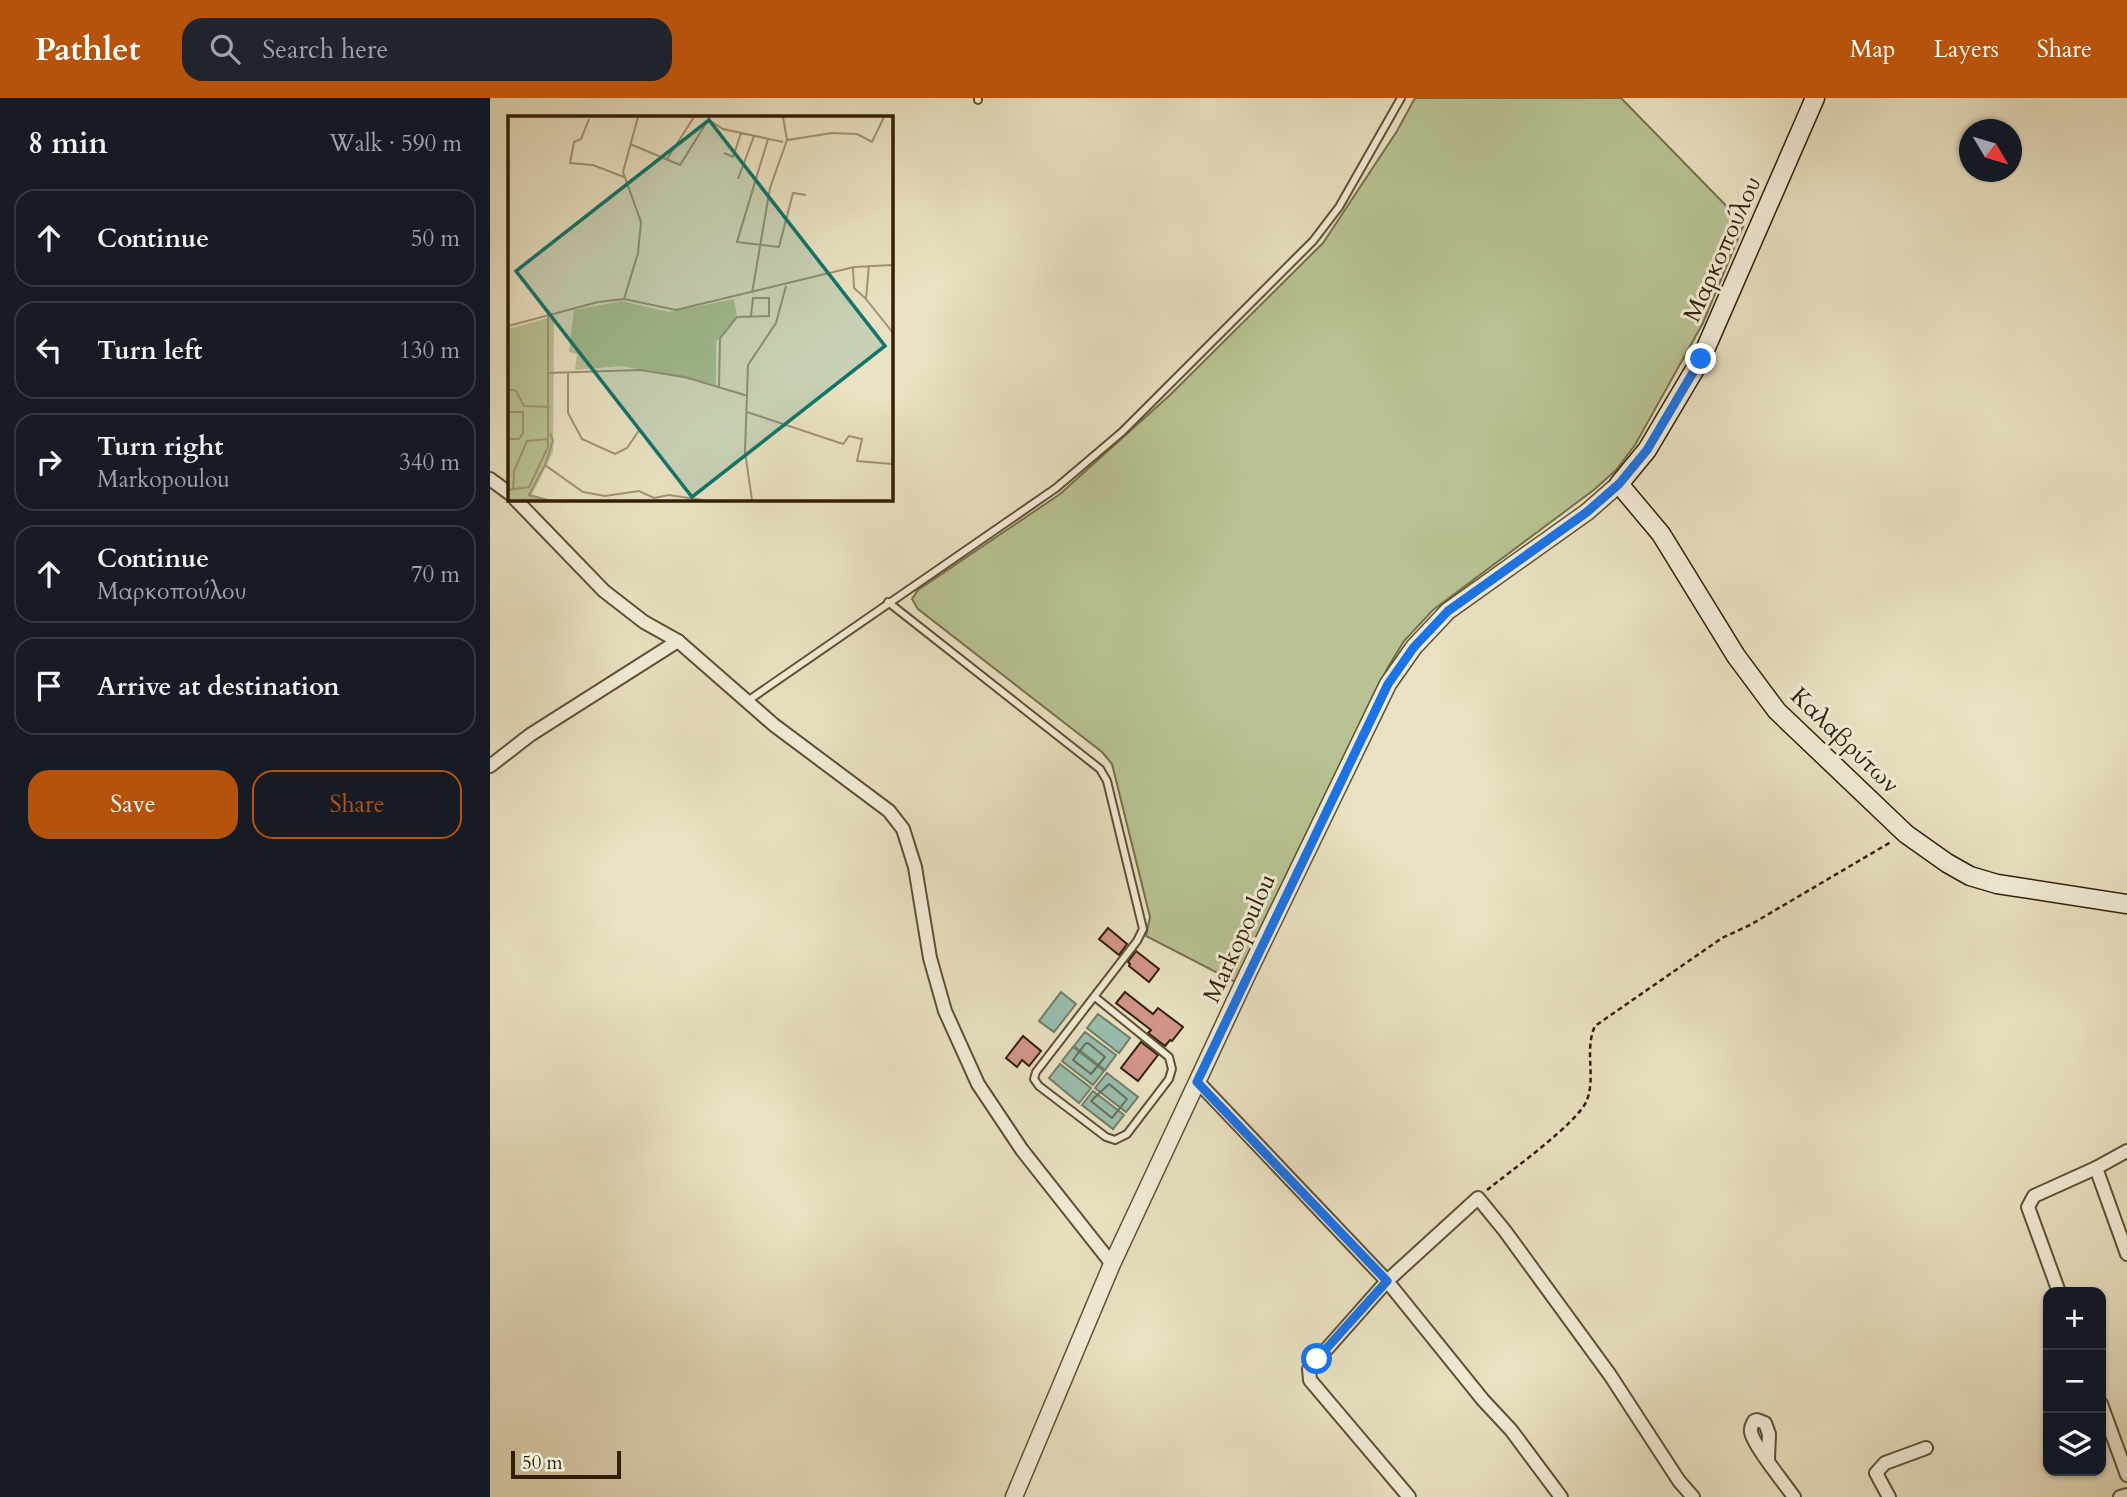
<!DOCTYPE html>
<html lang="en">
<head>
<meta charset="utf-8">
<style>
	:root { --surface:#171b24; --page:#20242c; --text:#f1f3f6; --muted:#9ea1a6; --line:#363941; --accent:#b45309 }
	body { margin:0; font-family:Cardo,serif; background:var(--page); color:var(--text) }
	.controls { position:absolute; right:21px; bottom:21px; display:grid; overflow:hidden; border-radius:14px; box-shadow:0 2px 5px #0004 }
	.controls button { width:63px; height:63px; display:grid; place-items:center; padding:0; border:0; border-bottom:2px solid var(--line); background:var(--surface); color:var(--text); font:35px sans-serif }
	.compass { position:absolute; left:1469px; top:21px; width:63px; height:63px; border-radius:50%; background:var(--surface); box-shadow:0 2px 5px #0004; rotate:128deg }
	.scale { position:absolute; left:21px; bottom:18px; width:110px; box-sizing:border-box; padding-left:7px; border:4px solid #341f04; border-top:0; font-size:19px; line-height:24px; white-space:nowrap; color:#341f04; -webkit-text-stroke:5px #f1ecd7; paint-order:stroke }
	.stop { position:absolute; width:21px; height:21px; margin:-16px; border:5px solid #1a73e8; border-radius:50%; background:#fff }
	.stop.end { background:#1a73e8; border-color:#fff; box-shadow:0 2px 7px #0008 }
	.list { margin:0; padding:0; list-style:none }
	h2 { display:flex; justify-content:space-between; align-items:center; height:91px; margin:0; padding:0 28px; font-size:30px }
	h2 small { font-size:23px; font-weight:400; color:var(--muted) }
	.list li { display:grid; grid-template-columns:46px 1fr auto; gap:21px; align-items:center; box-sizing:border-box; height:98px; margin:0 14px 14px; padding:0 14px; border:2px solid var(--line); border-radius:21px }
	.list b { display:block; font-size:26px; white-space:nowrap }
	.list p { margin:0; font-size:23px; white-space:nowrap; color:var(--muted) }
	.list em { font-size:23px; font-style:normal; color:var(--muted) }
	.actions { display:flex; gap:14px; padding:21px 28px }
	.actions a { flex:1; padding:16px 0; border:2px solid var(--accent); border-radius:21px; text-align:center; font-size:24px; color:var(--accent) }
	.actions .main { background:var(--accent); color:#fff }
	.icon { flex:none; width:38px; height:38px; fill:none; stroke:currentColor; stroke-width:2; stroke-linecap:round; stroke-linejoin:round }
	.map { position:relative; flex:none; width:1637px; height:1399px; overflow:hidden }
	header { display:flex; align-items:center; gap:42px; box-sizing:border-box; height:98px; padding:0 35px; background:var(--accent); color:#fff }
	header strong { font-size:33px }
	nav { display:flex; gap:38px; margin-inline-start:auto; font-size:24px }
	.search { width:490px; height:63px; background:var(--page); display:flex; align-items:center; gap:18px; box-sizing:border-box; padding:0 24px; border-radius:21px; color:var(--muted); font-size:26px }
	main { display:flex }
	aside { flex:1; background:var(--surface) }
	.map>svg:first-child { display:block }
</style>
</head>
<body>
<header>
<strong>Pathlet</strong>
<div class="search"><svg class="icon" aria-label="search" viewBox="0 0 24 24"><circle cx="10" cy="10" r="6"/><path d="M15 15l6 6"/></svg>Search here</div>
<nav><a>Map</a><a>Layers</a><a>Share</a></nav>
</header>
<main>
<aside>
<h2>8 min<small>Walk · 590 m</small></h2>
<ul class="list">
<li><svg class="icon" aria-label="ahead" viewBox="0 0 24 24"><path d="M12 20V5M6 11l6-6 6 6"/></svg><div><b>Continue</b></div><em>50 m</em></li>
<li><svg class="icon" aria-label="left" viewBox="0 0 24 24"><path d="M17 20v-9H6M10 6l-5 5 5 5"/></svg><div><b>Turn left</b></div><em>130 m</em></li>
<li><svg class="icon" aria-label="right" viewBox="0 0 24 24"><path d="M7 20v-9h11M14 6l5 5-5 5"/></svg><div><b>Turn right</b><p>Markopoulou</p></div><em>340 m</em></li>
<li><svg class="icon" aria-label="ahead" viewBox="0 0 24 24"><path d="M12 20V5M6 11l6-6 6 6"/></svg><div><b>Continue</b><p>Μαρκοπούλου</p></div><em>70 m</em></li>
<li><svg class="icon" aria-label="arrive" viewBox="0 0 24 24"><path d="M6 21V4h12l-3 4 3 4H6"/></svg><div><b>Arrive at destination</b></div></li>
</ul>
<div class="actions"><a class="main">Save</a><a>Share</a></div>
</aside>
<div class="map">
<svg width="1637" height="1399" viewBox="0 0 1637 1399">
	<rect width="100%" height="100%" fill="#e9e1c1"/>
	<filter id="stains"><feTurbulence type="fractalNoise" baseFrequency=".00286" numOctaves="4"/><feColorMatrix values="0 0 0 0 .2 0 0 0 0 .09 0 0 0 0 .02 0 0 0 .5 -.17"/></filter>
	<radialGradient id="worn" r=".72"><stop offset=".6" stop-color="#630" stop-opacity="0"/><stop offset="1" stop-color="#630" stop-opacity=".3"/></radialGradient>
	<polygon fill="#b8c292" stroke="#76704b" stroke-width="2" points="925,0 1131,0 1254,126 1213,225 1145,347 1126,372 1105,391 943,512 914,543 898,569 745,884 656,838 660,819 622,666 612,654 428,511 422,501 428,492 570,396 680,297 833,145 907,33"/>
	<g fill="#99bead" stroke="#717e69" stroke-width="2">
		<polygon points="571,894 586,906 564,934 549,923"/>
		<polygon points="608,916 640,940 629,955 597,930"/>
		<polygon points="595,934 626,957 615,972 584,948"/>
		<polygon points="583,949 614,973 603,987 572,963"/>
		<polygon points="570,966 601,990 589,1005 559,980"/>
		<polygon points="617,975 648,999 636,1014 605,990"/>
		<polygon points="603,993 634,1017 623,1031 592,1007"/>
	</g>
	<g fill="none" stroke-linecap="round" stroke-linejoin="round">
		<g stroke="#666e58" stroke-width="2">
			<polygon points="598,945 615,959 601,976 583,962 595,946"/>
			<polygon points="619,986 637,1001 622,1020 601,1003"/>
		</g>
	</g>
	<g fill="#d29589" stroke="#341f04" stroke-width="2">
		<polygon points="618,830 637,846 629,857 609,841"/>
		<polygon points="646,853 669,871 659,884 639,868 640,866 638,864"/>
		<polygon points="635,894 663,916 668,910 693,929 682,943 680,942 675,948 658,935 661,932 626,905"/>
		<polygon points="533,938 551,953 539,968 532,962 527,969 516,960"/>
		<polygon points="651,944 668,957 648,983 631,970"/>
	</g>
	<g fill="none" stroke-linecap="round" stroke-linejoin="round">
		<g stroke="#615033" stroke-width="10">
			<g id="service">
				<polyline points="488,0 488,2"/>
				<polyline points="398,504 610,671 617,683 653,831 647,843 546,974 544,981 549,988 616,1039 625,1042 637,1036 679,981 682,971 679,959 605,899"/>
				<polyline points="256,604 566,390 632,334 823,143 849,109 911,0"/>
			</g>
		</g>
		<g stroke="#615033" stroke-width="16">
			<g id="minor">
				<polyline points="0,381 19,395"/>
				<polyline points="25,401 114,493 154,524 188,543 284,627 399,713 413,731 425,769 440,860 455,913 488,986 532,1052 622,1166"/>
				<polyline points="0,668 40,637 188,543"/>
				<polyline points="707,983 897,1183 993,1302 1021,1332 1071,1399"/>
				<polyline points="1606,1070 1637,1156"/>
				<polyline points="1569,1194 1538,1109 1544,1098 1606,1070 1637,1053"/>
				<polyline points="1611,1306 1637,1377"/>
				<path d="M1278,1361L1279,1336L1275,1325L1267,1322L1264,1323C1262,1328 1260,1329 1261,1334C1263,1347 1295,1386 1304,1399"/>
				<polyline points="919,1399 820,1282 819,1271 897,1183 988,1100 1015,1133 1120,1277 1189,1383 1203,1399"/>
				<polyline points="1399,1399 1386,1375 1395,1365 1436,1350"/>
				<polyline points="1630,1399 1637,1397"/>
			</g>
		</g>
		<g stroke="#615033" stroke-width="19">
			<polyline id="tertiary" points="524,1399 622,1166 757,877 898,586 924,549 958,513 1097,414 1129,386"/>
		</g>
		<g stroke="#341f04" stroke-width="21">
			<polyline id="secondary" points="1325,0 1211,261 1157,352 1129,386 1171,436 1246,558 1287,613 1416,736 1457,765 1480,778 1507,786 1637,806"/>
		</g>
		<path stroke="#341f04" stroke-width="2.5" stroke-dasharray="5 3.5" stroke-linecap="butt" d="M997,1092C1018,1075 1089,1024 1097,1002C1106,978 1094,952 1105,928L1232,840L1260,827L1401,744"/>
		<use href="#service" stroke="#f1ecd7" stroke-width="6"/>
		<use href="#minor" stroke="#f1ecd7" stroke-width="12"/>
		<use href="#tertiary" stroke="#f1ecd7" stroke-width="16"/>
		<use href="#secondary" stroke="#f1ecd7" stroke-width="18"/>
	</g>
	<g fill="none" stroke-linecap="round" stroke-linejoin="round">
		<polyline stroke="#1a73e8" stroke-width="9" points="827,1261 897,1183 707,984 898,586 924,549 958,513 1097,414 1129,386 1157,352 1211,261"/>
	</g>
	<g text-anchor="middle" stroke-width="6" stroke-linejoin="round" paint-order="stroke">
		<g font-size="24" fill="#341f04" stroke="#f1ecd7">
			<text transform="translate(1232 151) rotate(-66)" y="8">Μαρκοπούλου</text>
			<text transform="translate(1355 642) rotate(44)" y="8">Καλαβρύτων</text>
			<text transform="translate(749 840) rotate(-65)" y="8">Markopoulou</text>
		</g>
	</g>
	<g transform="translate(18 18)">
		<rect width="385" height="385" fill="#e9e1c1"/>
		<path d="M226,183L229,200L208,226V269L114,250L67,254L69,238L61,236L66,194L114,185L161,196ZM46,200L45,336L24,379L45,384H0V213Z" fill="#b8c292"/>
		<path fill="none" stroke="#99bead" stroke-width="3.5" d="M0,44V82"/>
		<path fill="none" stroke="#a19375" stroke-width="2" d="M275,1L279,24L324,17L349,18L364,26L376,1M81,3L73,23L66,26L62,47L85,49L116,61M201,4L215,13L275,26M260,23L229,126L271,131L285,77L298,79M122,28L172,49L202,1M216,37L225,41L233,17M159,43L186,1M230,63L246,20M345,151L346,172L358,183L361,149M244,177L262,72L279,24M116,183L168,194L346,151L385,149M358,183L385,217M0,210L90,186L116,183L130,137L133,106L115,56L130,1M40,257L132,254L177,261L240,280M60,257V297L74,323L107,338L119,332L132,313M211,272L212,222L229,201L261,200V182H245L243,200M0,273L8,275L16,290L42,291M0,296H15V317L11,323H0M239,296L335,328L341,320L354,323L349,345L384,348L385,344M42,317L45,325L37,349L75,376L97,380L131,375L146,382L161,379L195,384M37,349L21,379L39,384M0,374L21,371L40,331V198M5,374L6,355L19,325L41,323M244,384L237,336L240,249L268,207L278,170"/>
		<path fill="#0f766e" fill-opacity="0.15" stroke="#0f766e" stroke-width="3.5" d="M201,4L377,230L184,381L8,155Z"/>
		<rect width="385" height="385" fill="none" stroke="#341f04" stroke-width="3.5"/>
	</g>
	<rect width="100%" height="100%" filter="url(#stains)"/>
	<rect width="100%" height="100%" fill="url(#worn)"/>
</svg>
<div class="controls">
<button>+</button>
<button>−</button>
<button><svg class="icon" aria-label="layers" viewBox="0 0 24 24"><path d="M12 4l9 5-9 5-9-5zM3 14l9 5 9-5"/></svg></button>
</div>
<svg class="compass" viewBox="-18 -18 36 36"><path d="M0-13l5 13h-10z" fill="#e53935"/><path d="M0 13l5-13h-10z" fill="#9ea1a6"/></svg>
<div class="scale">50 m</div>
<div class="stop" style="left:827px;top:1261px"></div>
<div class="stop end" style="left:1211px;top:261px"></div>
</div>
</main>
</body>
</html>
